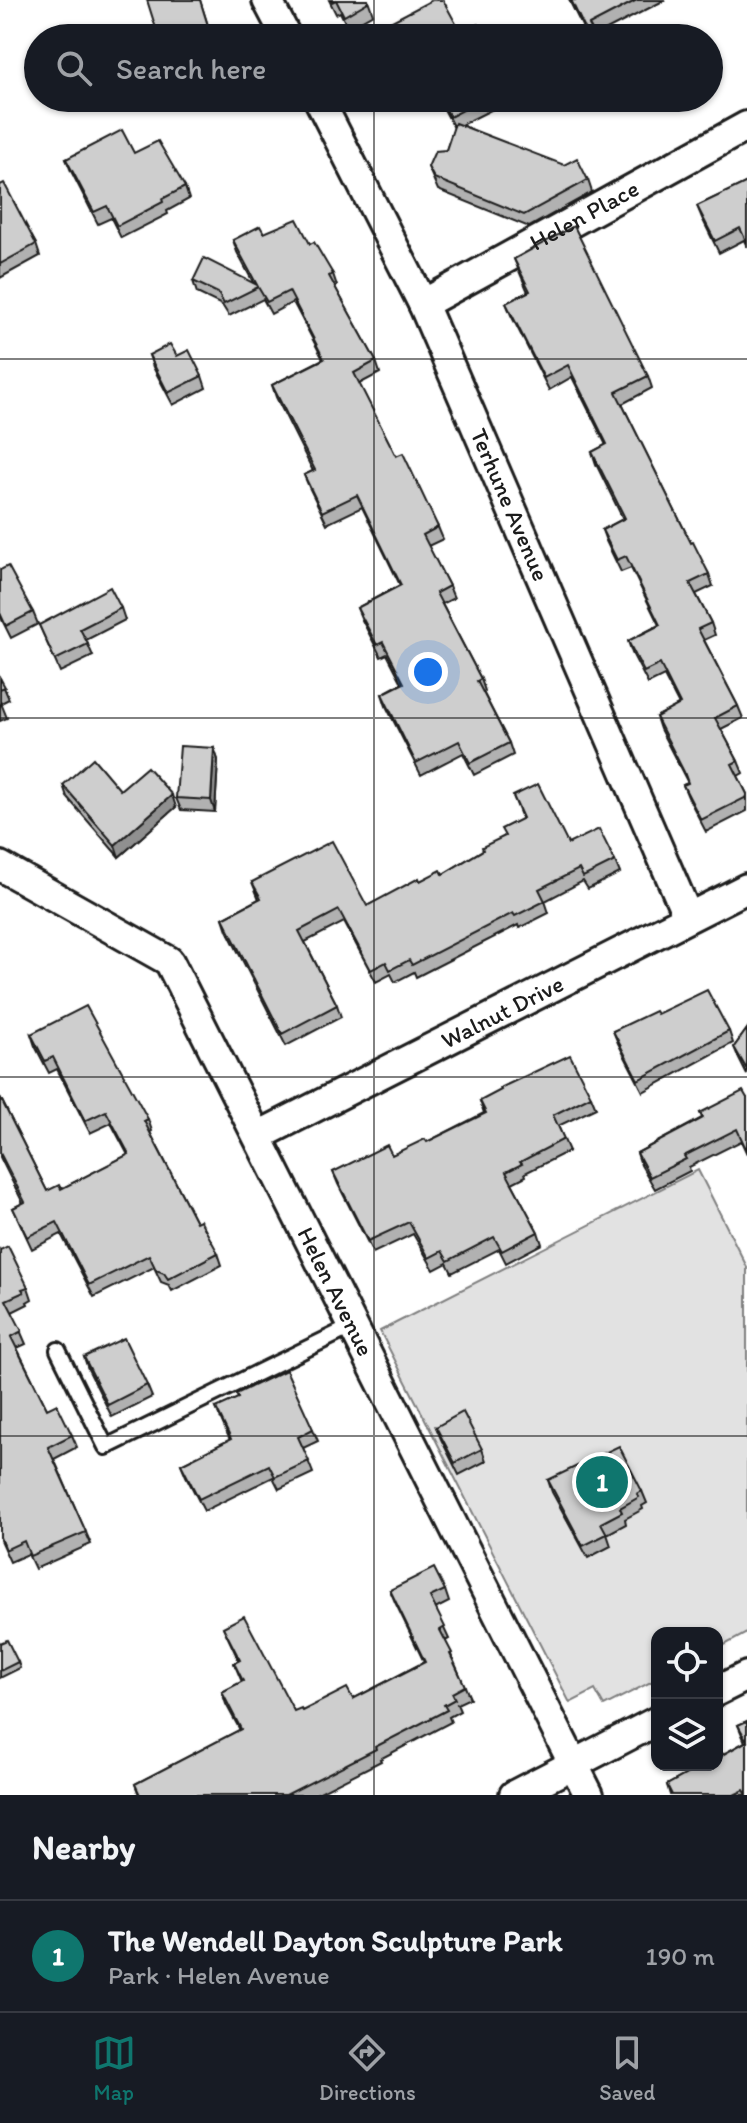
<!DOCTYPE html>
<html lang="en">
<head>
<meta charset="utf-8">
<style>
	:root { --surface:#171b24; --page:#20242c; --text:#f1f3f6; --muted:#9ea1a6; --line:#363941; --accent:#0f766e }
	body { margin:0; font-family:Itim,sans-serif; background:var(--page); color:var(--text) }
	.controls { position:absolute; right:24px; bottom:24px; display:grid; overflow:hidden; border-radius:16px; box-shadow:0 2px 6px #0004 }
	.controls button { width:72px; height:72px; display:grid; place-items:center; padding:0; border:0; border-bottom:2px solid var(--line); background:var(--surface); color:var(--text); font:40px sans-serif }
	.you { position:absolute; left:428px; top:672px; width:28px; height:28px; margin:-20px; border:6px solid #fff; border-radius:50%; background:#1a73e8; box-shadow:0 0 0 12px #1a73e833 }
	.badge { display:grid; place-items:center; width:52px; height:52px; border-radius:50%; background:var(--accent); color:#fff; font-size:26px; font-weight:700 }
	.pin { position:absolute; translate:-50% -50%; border:4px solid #fff; box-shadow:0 2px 8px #0006 }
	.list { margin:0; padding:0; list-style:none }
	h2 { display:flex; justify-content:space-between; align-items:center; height:104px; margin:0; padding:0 32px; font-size:34px }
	h2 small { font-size:26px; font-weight:400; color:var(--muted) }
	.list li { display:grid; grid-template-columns:52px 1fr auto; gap:24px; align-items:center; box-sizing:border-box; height:112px; padding:0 32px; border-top:2px solid var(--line) }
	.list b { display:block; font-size:30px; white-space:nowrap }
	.list p { margin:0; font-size:26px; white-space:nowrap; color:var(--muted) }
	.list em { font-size:26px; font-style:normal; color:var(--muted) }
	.icon { flex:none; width:44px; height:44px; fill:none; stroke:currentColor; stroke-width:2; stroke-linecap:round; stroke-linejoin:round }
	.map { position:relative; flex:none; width:747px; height:1795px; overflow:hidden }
	.search { position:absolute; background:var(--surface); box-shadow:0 2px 6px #0004; left:24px; right:24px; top:24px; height:88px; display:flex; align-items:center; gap:20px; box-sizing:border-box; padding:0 28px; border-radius:44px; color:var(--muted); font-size:30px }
	.sheet { height:216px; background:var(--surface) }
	nav { display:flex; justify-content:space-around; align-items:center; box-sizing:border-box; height:112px; border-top:2px solid var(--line); background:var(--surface); font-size:22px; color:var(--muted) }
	nav a { display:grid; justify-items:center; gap:4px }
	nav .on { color:var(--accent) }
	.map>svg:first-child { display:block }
</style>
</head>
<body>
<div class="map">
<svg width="747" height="1795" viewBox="0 0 747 1795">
	<rect width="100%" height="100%" fill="#fff"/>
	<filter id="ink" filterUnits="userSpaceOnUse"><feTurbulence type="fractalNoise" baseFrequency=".0125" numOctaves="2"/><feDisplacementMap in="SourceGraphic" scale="16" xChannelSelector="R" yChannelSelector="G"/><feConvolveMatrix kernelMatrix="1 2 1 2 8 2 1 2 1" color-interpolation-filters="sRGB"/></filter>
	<g filter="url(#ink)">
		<polygon fill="#e2e2e2" stroke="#7f7f7f" stroke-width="2" points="698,1170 747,1267 747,1633 717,1649 717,1633 657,1633 657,1679 604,1706 595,1690 570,1703 380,1331"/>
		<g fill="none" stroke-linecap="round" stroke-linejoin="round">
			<g stroke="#1c1c1c" stroke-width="20">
				<polyline id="service" points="58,1350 106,1447 353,1326"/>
			</g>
			<g stroke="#1c1c1c" stroke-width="34">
				<g id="minor">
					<polyline points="267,0 287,38"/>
					<path id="s1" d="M318,98L423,304L688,917"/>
					<path id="s2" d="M423,304L747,126"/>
					<path id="s3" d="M0,866L169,961L589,1795"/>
					<path id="s4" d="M258,1136L747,888"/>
					<polyline points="717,1691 747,1676"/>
					<polyline points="514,1795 657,1721"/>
				</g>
			</g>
			<use href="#service" stroke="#fff" stroke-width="14"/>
			<use href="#minor" stroke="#fff" stroke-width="28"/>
		</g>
		<g fill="#b1b1b1" stroke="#1c1c1c" stroke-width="2">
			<polygon points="200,0 212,38 159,38"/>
			<polygon points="329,0 368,0 373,14 348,28 340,12 336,14"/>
			<polygon points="569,0 665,0 595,36 583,28"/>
			<polygon points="438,98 497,98 494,100 497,107 461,125 588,180 592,192 529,227 438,190 428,167 446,150 454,128"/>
			<polygon points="66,159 185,187 189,199 167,211 168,214 121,238 111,218 98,224 71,171"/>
			<polygon points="747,182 747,247 744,240 719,253 702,218 697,206"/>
			<polygon points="0,185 36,244 40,256 0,278"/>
			<polygon points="264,233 310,244 333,274 337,286 335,287 376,361 380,373 359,384 396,456 438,527 443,539 428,546 449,586 454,598 442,604 481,679 485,691 483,692 509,743 513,755 474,775 463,753 421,775 386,706 382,694 402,683 387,654 381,657 362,620 357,608 400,585 362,507 327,524 309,487 304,475 313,471 276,397 272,385 323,359 293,302 271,314 263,299 229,316 222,305 197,293 193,281 254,284 237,252 233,240"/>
			<polygon points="514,259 648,376 652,388 622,404 691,543 709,574 713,586 696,594 711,623 715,635 704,640 738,706 743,718 721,729 738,761 743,773 738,776 747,794 747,811 706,832 688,797 683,785 688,783 660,729 656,717 679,705 664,676 648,684 632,653 628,641 659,625 631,568 621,572 606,541 602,530 623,519 596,464 592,452 606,445 572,377 549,390 511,315 506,303 528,292"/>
			<polygon points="149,355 177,356 202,376 206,388 173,405 153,367"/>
			<polygon points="0,570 33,612 38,624 11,638 0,616"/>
			<polygon points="121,608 125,620 86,640 93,656 60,672 39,625"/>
			<polygon points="0,678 9,699 1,703 7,718 0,721"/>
			<polygon points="214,748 218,760 215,812 181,810 176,798"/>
			<polygon points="63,785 120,790 176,807 119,857 67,797"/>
			<polygon points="513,796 568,844 615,861 620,873 588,889 583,881 545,901 549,913 519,928 518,925 416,977 414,972 395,982 391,974 376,982 344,922 305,942 337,1005 341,1017 286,1046 227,930 223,918 259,899 252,882 367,906 420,881 443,874 504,837 522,818"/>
			<polygon points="657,1014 729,1031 733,1043 643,1092 618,1043 613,1031"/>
			<polygon points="747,1029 747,1075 739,1059 734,1047"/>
			<polygon points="31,1034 148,1119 152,1131 150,1132 196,1222 218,1253 222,1265 172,1291 169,1285 161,1282 154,1267 94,1297 61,1234 32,1249 13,1208 23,1203 0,1157 0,1097 47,1191 61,1189 128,1155 111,1123 90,1133 57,1069 49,1073 35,1046"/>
			<polygon points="591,1096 596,1108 558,1126 569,1151 525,1173 526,1176 512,1183 538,1232 542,1244 506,1263 499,1249 452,1273 447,1263 434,1270 413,1234 373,1253 338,1184 333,1172 392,1155 427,1142 484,1113 480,1101"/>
			<polygon points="747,1098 747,1154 741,1141 689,1167 690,1171 655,1189 641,1165 637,1153 702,1118 700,1113"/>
			<polygon points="0,1250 28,1287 32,1299 27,1302 28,1304 12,1312 26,1344 17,1348 47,1409 72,1435 77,1447 54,1459 91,1544 35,1569 28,1554 10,1562 0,1540"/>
			<polygon points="84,1357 147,1385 152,1397 112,1417 88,1369"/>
			<polygon points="216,1408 313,1429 318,1441 303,1448 313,1473 279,1489 273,1477 204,1511 186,1476 181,1464 230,1440"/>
			<polygon points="436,1427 482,1449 486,1461 459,1475 441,1439"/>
			<polygon points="548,1480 642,1491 647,1503 642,1506 643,1509 625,1519 626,1524 607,1534 611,1546 588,1558 552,1492"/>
			<polygon points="390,1590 445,1590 449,1602 435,1609 449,1639 445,1641 470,1698 457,1704 460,1711 449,1717 451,1722 380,1759 381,1761 314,1795 139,1795 135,1784 240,1730 226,1704 222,1692 242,1682 234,1663 239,1661 223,1627 294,1711 302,1711 353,1699 424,1662 395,1602"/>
			<polygon points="0,1643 18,1662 20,1668 0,1678"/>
			<polygon points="747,1721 747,1795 670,1795 667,1785 745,1742 738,1725"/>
		</g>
		<g fill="#909090" stroke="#1c1c1c" stroke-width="2">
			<polygon points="214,748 218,760 215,812 211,800"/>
			<polygon points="172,795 176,807 119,857 115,845"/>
		</g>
		<g fill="#cecece" stroke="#1c1c1c" stroke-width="2">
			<polygon points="147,0 200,0 209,29 181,38 159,38"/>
			<polygon points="331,0 368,0 368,2 344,16 336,0 332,2"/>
			<polygon points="432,0 443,0 461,33 478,24 485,38 374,38 371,32"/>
			<polygon points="571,0 637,0 589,25 596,38 568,38 567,36 584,27"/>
			<polygon points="440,98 486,98 450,117"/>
			<polygon points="455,123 564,165 577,158 588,180 524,215 434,178 428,167 435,151 446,150"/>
			<polygon points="122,130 134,153 158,141 185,187 162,199 163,202 117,226 107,206 94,212 66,159"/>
			<polygon points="747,182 747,243 740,228 715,241 697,206"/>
			<polygon points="4,183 36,244 0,264 0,185"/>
			<polygon points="297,219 310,244 314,242 333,274 329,276 376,361 354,373 396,456 403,453 438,527 423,535 449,586 436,593 481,679 477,681 509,743 470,763 459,741 416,763 382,694 404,683 383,642 377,645 357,608 401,585 357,495 322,512 304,475 315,470 272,385 324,359 289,291 267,302 258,287 224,304 218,293 193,281 204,258 257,285 233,240 260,226 264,233"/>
			<polygon points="574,226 648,376 616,392 691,543 693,542 709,574 690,583 711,623 698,629 738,706 715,718 738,761 732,764 747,794 747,797 701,820 683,785 688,783 684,772 656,717 680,704 660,664 644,672 628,641 660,625 626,556 617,560 602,530 625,518 592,452 607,444 568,365 544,378 506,303 530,291 514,259"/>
			<polygon points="170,344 177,356 189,350 202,376 168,393 149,355"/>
			<polygon points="8,566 33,612 6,626 0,613 0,570"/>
			<polygon points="110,587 121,608 80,629 88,644 55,660 39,625"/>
			<polygon points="0,678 5,687 0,689"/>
			<polygon points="180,746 214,748 211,800 176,798"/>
			<polygon points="93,758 120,790 147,767 172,795 115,845 63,785"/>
			<polygon points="538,784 568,844 599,829 615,861 583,877 579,869 539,889 545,901 515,916 513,913 412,965 409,960 390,970 386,962 371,970 339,910 299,931 337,1005 282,1034 223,918 261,898 252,882 332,841 367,906 419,878 420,881 441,870 443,874 483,850 482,847 505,836 501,829 523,818 513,796"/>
			<polygon points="707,990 729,1031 638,1080 613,1031 655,1011 657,1014"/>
			<polygon points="86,1006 148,1119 144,1121 196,1222 200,1220 218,1253 168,1279 164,1273 156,1270 149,1255 89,1285 57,1222 27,1237 13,1208 25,1202 0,1153 0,1097 47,1191 59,1185 61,1189 129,1154 106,1111 85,1121 53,1057 45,1061 31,1034"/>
			<polygon points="747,1029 747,1068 746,1068 734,1047"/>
			<polygon points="570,1055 591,1096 553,1115 564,1139 520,1162 522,1164 506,1172 538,1232 502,1251 494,1237 448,1261 442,1251 429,1258 409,1222 368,1241 333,1172 387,1145 392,1155 425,1139 427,1142 486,1113 480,1101 501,1090 500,1088"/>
			<polygon points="743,1091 747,1098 747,1151 737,1129 684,1156 686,1159 650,1177 637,1153 703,1118 700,1113"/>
			<polygon points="8,1246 28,1287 22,1289 24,1292 6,1300 22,1331 11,1337 47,1409 57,1404 72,1435 48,1447 86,1532 30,1556 24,1541 5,1550 0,1537 0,1250"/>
			<polygon points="124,1338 147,1385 108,1405 84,1357"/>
			<polygon points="286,1370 313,1429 298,1437 309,1461 275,1477 269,1465 199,1499 181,1464 231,1439 216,1408 238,1398 236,1394"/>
			<polygon points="463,1412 482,1449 455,1463 436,1427"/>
			<polygon points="619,1446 642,1491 637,1494 639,1497 620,1508 622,1512 601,1523 607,1534 583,1546 548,1480"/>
			<polygon points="434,1568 445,1590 430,1597 445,1627 440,1630 452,1653 450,1654 465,1686 452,1693 455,1699 444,1705 447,1710 375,1747 376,1749 286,1795 140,1795 135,1784 241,1729 222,1692 243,1681 234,1663 240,1660 223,1627 244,1616 294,1711 301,1708 302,1711 347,1688 353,1699 425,1662 390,1590"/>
			<polygon points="7,1640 18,1662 0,1671 0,1643"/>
			<polygon points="747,1721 747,1795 744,1790 734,1795 672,1795 667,1785 703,1765 717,1765 717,1758 747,1741 738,1725"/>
		</g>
	</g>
	<path fill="none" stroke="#1c1c1c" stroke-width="2" stroke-opacity="0.55" d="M374,0V38M374,98V1795M0,359H747M0,718H747M0,1077H747M0,1436H747"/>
	<g text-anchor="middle" stroke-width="6" stroke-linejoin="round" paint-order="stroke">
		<g font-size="24" fill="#1c1c1c" stroke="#fff">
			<text dy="8" stroke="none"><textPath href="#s2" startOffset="184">Helen Place</textPath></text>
			<text dy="8" stroke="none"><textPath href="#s1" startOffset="450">Terhune Avenue</textPath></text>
			<text dy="8" stroke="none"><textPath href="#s4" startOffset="274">Walnut Drive</textPath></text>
			<text dy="8" stroke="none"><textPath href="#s3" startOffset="564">Helen Avenue</textPath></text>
		</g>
	</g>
</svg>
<div class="controls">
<button><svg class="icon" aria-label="locate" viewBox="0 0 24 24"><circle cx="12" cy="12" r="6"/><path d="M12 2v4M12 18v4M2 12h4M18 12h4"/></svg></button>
<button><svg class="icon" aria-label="layers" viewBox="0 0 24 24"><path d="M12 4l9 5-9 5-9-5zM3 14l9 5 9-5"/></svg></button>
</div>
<div class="you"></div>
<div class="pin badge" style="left:602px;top:1482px">1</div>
<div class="search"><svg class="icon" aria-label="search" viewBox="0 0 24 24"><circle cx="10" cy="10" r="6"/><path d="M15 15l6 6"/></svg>Search here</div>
</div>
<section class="sheet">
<h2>Nearby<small></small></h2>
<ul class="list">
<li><span class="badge">1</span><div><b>The Wendell Dayton Sculpture Park</b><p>Park · Helen Avenue</p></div><em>190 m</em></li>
</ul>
</section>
<nav>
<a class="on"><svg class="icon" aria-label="map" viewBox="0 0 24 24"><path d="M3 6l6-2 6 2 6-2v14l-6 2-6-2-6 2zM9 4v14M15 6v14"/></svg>Map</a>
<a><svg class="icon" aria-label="directions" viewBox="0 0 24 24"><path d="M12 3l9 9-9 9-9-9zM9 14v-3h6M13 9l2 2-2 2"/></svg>Directions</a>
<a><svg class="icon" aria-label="saved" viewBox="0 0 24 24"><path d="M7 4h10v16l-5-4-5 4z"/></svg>Saved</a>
</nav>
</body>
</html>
